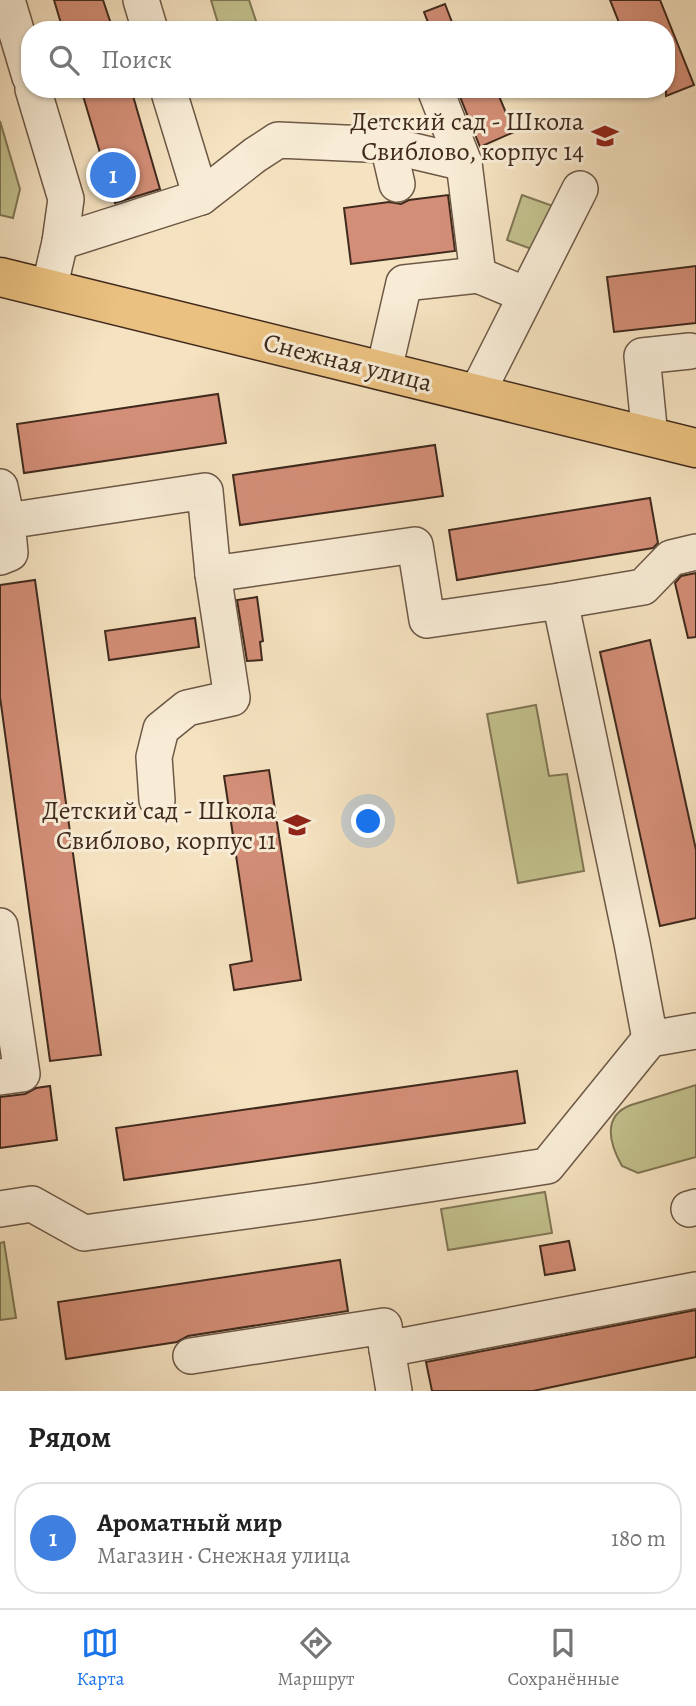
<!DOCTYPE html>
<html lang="ru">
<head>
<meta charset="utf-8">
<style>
	:root { --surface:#fff; --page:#f6f6f6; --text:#222; --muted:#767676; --line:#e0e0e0; --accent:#1a73e8 }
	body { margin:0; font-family:Alegreya,serif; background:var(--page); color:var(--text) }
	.you { position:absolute; left:369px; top:822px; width:24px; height:24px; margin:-18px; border:5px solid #fff; border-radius:50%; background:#1a73e8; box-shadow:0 0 0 10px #1a73e833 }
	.badge { display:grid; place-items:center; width:46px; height:46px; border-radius:50%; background:var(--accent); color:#fff; font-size:23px; font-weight:700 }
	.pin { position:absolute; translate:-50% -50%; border:4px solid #fff; box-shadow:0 2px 7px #0006 }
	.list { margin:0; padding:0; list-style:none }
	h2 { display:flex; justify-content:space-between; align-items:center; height:91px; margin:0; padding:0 28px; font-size:30px }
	h2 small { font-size:23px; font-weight:400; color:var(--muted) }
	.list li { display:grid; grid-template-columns:46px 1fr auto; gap:21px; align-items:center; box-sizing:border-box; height:112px; margin:0 14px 14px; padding:0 14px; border:2px solid var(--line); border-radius:28px }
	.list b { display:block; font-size:26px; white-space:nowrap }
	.list p { margin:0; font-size:23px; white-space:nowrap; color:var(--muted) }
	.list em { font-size:23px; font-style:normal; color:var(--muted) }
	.icon { flex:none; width:38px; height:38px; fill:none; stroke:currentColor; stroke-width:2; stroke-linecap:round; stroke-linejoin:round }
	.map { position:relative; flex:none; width:696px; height:1391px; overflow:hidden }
	.search { position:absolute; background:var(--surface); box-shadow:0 2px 5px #0004; left:21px; right:21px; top:21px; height:77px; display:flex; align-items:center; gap:18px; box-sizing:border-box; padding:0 24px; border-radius:28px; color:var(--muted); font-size:26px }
	.sheet { height:217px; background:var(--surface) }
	nav { display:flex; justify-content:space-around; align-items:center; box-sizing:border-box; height:98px; border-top:2px solid var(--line); background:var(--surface); font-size:19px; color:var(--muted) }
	nav a { display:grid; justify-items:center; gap:4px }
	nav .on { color:var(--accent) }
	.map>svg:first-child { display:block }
</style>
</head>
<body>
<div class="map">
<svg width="696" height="1391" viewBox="0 0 696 1391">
	<rect width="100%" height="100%" fill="#f5e2c0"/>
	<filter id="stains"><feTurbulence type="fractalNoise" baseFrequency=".00286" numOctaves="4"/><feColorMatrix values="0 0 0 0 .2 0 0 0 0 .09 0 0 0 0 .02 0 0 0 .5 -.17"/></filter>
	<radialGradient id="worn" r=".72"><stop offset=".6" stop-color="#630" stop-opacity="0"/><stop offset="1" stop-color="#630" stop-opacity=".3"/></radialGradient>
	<g fill="#c2c18d" stroke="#817655" stroke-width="2">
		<polygon points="211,0 249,0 259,30 220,30"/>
		<polygon points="0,121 20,189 13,218 0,215"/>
		<polygon points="522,195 553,206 537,251 507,240"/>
		<polygon points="536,705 549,776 567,774 584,871 518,883 487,714"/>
		<path d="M696,1085V1157L638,1173L622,1166C609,1143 602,1116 631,1105Z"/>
		<polygon points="545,1192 552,1233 448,1250 441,1209"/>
		<polygon points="4,1242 16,1318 0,1320 0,1243"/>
	</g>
	<g fill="#d38e77" stroke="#402a1d" stroke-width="2">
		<polygon points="54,0 103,0 113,30 63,30"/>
		<polygon points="610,0 660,0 694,85 666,96 666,30 622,30"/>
		<polygon points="445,4 455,30 431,30 424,12"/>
		<polygon points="81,89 131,89 160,189 115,203"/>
		<polygon points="457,89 496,89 514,132 480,147"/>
		<polygon points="448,195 455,251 351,264 344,208 389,202 401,204 409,200"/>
		<polygon points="696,266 696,323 614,332 607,277"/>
		<polygon points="218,394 226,443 24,473 17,424"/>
		<polygon points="435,445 443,496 240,525 233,475"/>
		<polygon points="650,498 658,543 653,548 457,580 449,530"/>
		<polygon points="696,573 696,637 688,638 675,583 681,576"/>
		<polygon points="35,580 101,1055 50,1061 0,697 0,585"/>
		<polygon points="257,597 263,641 260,642 262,660 247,661 237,600"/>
		<polygon points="195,618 199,647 109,660 105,631"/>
		<polygon points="650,640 696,850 696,918 660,926 600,652"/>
		<polygon points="269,770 301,980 234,990 230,965 252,961 224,776"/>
		<polygon points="517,1071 525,1123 124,1180 116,1128"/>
		<polygon points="50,1086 57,1140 0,1148 0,1097 25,1094 36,1088"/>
		<polygon points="569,1241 575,1270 545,1275 540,1246"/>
		<polygon points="340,1260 348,1311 188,1336 177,1342 66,1359 58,1302"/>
		<polygon points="696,1310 696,1357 533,1391 432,1391 426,1362"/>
	</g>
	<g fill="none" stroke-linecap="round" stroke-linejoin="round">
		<g stroke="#6d5846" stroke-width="38">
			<g id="minor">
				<polyline points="7,0 30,77"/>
				<polyline points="141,0 150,30"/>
				<polyline points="33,89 66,199 60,242 49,289"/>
				<polyline points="435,89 464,163"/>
				<polyline points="388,145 397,184"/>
				<polyline points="201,197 255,155 278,140 388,145 464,163 478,275 526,295"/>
				<polyline points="60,242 201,197 168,89"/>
				<polyline points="384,370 404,283 478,275"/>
				<polyline points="477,393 580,189"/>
				<polyline points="650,437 642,356 690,351"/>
				<polyline points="0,487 7,521"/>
				<polyline points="0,557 10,553 7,521 205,491 213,574 415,545 427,620 560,601 632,943 650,1039"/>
				<polyline points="560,601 643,587 671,558 696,552"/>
				<polyline points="157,800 154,757 161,729 187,708 232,698 213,574"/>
				<polyline points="0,926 22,1074 0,1077"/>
				<polyline points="0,1209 32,1204 84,1233 311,1202 547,1166 650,1039 696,1031"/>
				<polyline points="689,1209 696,1207"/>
				<polyline points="191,1356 384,1326 387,1349"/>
				<polyline points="394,1391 387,1349 696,1290"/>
			</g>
		</g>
		<g stroke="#402a1d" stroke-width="41">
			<polyline id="major" points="0,277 696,448"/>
		</g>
		<use href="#minor" stroke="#f8ecd6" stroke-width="35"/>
		<use href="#major" stroke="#eac180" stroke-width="38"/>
	</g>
	<defs>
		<g id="school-bare" transform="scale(2.1)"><path d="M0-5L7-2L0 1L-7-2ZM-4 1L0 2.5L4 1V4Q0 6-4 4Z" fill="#8f2418" stroke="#f8ecd6" stroke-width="2.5" paint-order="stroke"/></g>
	</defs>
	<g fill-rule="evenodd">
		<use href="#school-bare" x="605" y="136"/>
		<use href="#school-bare" x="297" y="825"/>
	</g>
	<g text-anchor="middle" stroke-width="6" stroke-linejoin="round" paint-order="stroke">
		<g font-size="26" fill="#402a1d" stroke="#f8ecd6" text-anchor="end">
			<text x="584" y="130">Детский сад - Школа<tspan x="584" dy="30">Свиблово, корпус 14</tspan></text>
			<text x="276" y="819">Детский сад - Школа<tspan x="276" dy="30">Свиблово, корпус 11</tspan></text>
		</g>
		<g font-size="26" fill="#402a1d" stroke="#f8ecd6">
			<text transform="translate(348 362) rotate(14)" y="9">Снежная улица</text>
		</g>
	</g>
	<rect width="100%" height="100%" filter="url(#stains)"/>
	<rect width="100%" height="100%" fill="url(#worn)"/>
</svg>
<div class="you"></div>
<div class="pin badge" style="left:113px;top:175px;background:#3f7fe0">1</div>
<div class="search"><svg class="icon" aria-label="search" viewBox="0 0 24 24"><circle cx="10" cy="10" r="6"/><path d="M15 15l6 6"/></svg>Поиск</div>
</div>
<section class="sheet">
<h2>Рядом<small></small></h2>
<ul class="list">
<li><span class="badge" style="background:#3f7fe0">1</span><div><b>Ароматный мир</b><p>Магазин · Снежная улица</p></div><em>180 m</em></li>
</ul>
</section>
<nav>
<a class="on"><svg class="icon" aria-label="map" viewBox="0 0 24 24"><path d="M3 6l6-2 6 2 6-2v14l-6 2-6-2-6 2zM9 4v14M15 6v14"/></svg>Карта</a>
<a><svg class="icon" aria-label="directions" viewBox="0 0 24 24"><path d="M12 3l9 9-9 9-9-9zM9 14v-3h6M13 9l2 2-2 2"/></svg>Маршрут</a>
<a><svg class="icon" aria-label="saved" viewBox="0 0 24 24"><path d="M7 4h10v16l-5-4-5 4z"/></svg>Сохранённые</a>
</nav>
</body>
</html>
